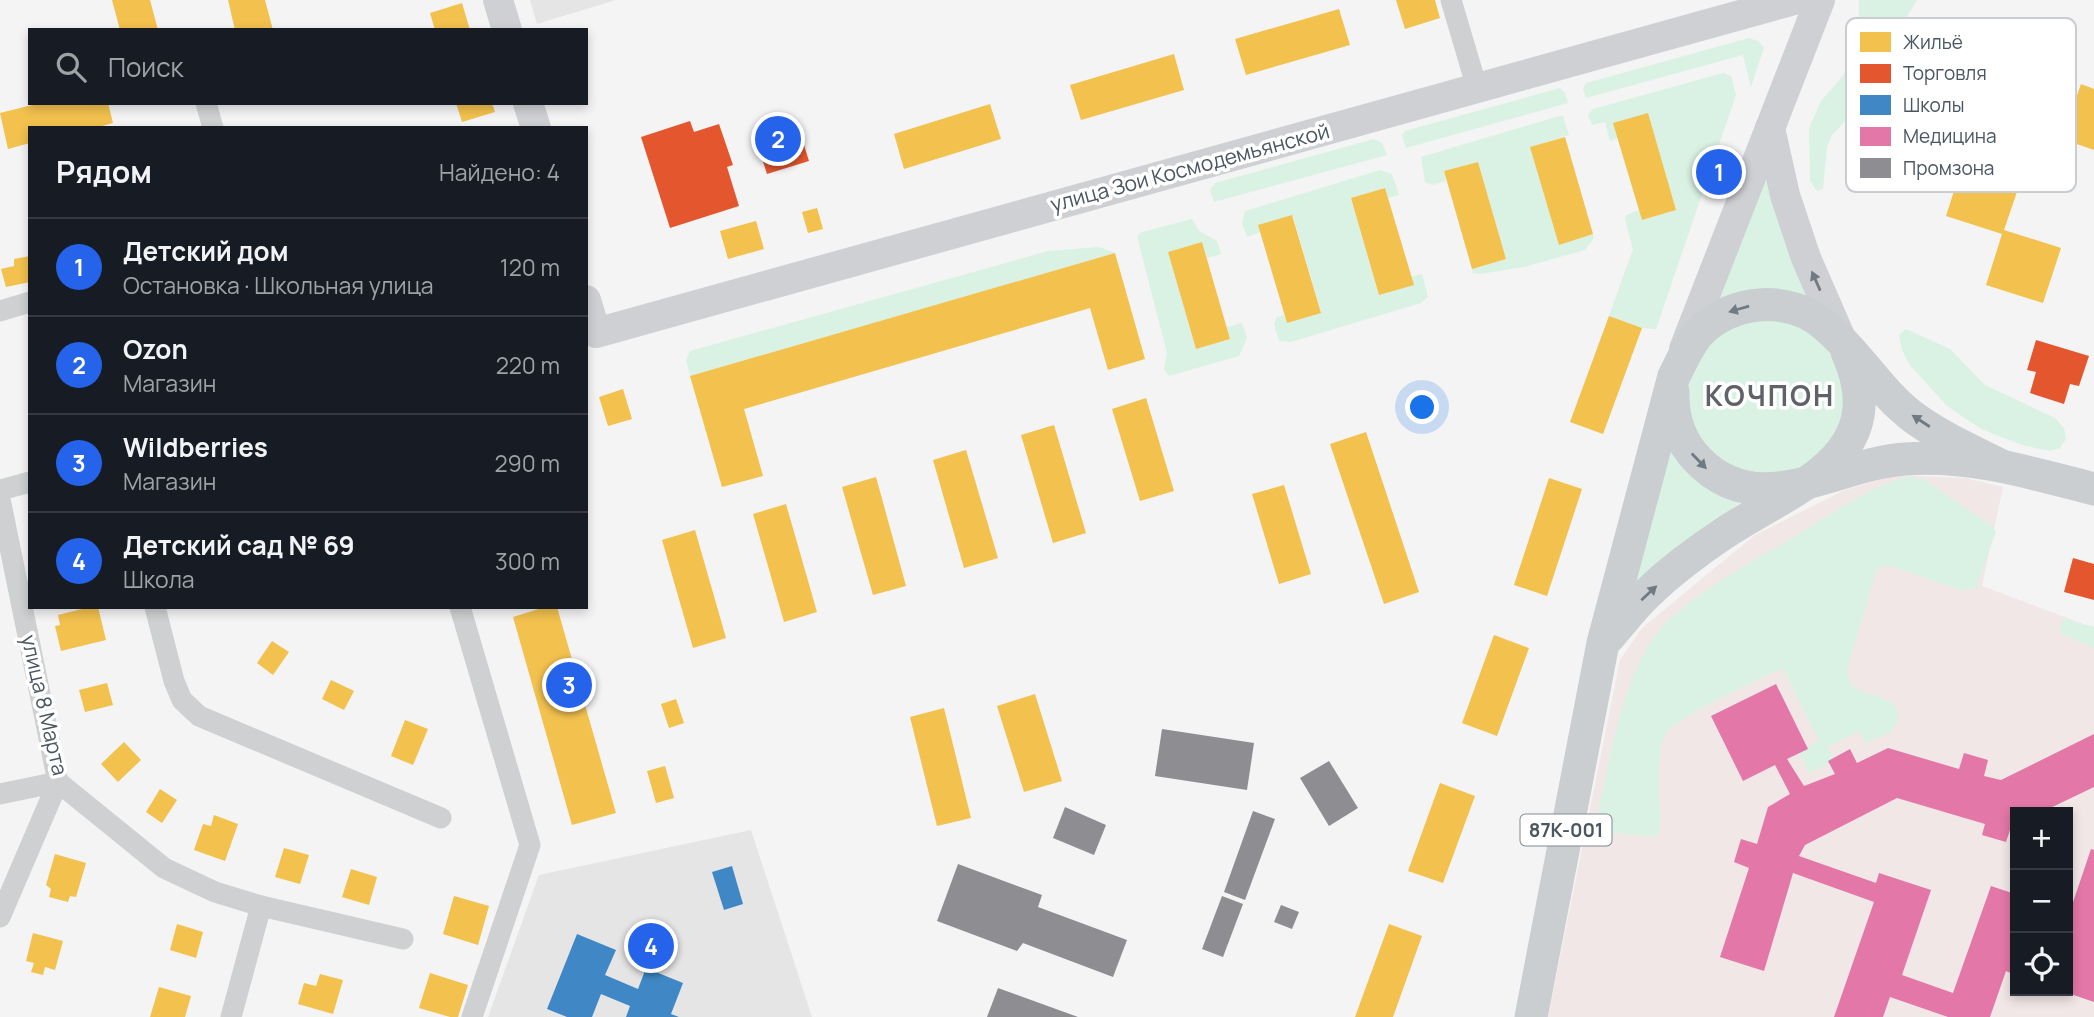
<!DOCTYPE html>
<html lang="ru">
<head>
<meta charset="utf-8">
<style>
	:root { --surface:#171b24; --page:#20242c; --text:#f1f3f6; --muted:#9ea1a6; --line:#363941; --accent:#2563eb }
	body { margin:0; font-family:Manrope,sans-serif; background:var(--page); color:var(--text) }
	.controls { position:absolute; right:21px; bottom:21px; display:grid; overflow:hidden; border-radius:0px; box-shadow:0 4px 10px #0003 }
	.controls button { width:63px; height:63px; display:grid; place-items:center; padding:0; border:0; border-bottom:2px solid var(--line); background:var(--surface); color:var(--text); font:35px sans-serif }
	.you { position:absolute; left:1423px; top:408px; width:24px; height:24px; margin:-18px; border:5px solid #fff; border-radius:50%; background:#1a73e8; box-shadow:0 0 0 10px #1a73e833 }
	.badge { display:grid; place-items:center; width:46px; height:46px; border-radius:50%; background:var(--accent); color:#fff; font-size:23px; font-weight:700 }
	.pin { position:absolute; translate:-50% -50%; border:4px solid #fff; box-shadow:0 2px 7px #0006 }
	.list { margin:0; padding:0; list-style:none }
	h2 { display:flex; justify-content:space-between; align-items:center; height:91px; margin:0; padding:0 28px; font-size:30px }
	h2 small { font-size:23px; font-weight:400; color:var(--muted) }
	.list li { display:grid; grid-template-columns:46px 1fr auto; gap:21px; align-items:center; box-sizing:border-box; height:98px; padding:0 28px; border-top:2px solid var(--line) }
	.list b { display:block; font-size:26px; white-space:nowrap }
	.list p { margin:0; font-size:23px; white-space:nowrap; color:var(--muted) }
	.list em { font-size:23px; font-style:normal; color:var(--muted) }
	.icon { flex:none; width:38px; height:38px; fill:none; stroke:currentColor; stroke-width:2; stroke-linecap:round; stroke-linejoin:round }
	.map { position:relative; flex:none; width:2094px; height:1017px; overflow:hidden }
	.search { position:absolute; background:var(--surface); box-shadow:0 4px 10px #0003; left:28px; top:28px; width:560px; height:77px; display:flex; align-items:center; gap:18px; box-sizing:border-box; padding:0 24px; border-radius:0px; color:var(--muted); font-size:26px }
	.panel { position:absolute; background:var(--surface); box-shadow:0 4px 10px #0003; left:28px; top:126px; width:560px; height:483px; border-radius:0px }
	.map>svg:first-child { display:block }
</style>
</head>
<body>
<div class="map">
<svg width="2094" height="1017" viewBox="0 0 2094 1017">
	<rect width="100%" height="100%" fill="#f4f4f4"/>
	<g fill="#e6e5e6">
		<polygon points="530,0 616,0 537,24"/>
		<polygon points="751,830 812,1017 488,1017 539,875"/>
	</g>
	<path fill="#f1e7e6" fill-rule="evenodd" d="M1895,475L1965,478L2003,487L1982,586L2094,628V1017H1548L1620,660L1642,628L1755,535L1845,490ZM2015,812H2068V991H2015Z"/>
	<g fill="#d9f2e3">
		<polygon points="1859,0 1917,0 1903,23 1875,90 1832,135 1827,147 1823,189 1817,191 1810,181 1809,128 1821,101 1842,77 1854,56 1859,36"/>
		<polygon points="1749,38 1758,41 1764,47 1751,87 1743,55 1586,98 1583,89 1586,83"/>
		<polygon points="1723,73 1731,76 1736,95 1656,329 1642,328 1609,316 1633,249 1625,219 1626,215 1639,210 1642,220 1676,210 1648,114 1618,138 1610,141 1605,122 1592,125 1588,115 1593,109"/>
		<polygon points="1560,88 1565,93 1568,103 1406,148 1402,135 1405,131"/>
		<polygon points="1559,116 1563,116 1569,135 1531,147 1559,244 1593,234 1594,238 1585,250 1524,267 1480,274 1473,273 1472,269 1506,259 1478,162 1444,171 1446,181 1432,185 1425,182 1421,157"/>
		<polygon points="1374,139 1382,143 1387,155 1214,202 1210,190 1215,183"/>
		<polygon points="1767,155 1824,315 1702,321"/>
		<polygon points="1380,170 1392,174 1399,195 1388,198 1385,188 1351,198 1379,295 1413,285 1411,277 1422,274 1428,297 1421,303 1291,342 1279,341 1274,324 1277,317 1284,315 1287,323 1321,312 1293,216 1260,232 1247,237 1242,224 1245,211"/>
		<polygon points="1192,219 1199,231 1217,241 1221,254 1207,258 1202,242 1168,252 1196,349 1230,339 1227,327 1242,323 1247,338 1239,356 1169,376 1164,369 1167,353 1137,236 1142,232"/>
		<polygon points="1099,247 1115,253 690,376 686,360 690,351 1048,251"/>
		<circle cx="1766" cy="398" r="78"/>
		<polygon points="1906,329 1950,349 1985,385 2055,418 2064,428 2066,439 2060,448 2050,451 2022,445 1981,429 1947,406 1909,364 1902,350 1899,335"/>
		<path d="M1669,446C1687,475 1708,494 1742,501L1631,589Z"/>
		<path d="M1911,477L1923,479L1991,525L1996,532L1976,587L1980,588L1960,590L1891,566H1882L1876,571L1847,669C1848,674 1848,681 1852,685C1867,700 1916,694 1891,732L1866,743L1859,731L1828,747L1835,761L1809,773L1799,751L1819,741L1783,668C1760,679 1674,717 1664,736C1656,752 1660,802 1660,823L1659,831L1655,837L1605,832L1600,827L1597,818C1609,762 1622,678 1658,632C1688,595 1761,557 1802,532C1830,515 1879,480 1911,477Z"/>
		<polygon points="2064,619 2094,627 2094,648 2064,635 2059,630"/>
	</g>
	<g fill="#f2c14e">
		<polygon points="112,0 150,0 158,30 120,30"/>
		<polygon points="228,0 265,0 273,30 235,30"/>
		<polygon points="1396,0 1435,0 1440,18 1405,29"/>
		<polygon points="462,3 470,30 435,30 430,13"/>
		<polygon points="1339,9 1350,45 1246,75 1235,39"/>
		<polygon points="1174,54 1184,90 1081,120 1070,85"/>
		<polygon points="2081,84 2094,89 2094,150 2062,139"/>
		<polygon points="1924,90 1981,109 1964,161 2021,180 2004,230 2061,248 2043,303 1986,285 2002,234 1946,216 1963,163 1906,145"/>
		<polygon points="40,103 108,103 113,123 95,128 30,128 30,143 8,149 0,113"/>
		<polygon points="456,103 492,103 495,112 462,122"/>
		<polygon points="990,104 1001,139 904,169 894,134"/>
		<polygon points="1648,113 1676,210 1642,220 1613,123"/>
		<polygon points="1565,137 1593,234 1559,245 1530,147"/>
		<polygon points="1478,162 1506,259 1472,269 1444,171"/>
		<polygon points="1385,188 1414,285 1379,295 1351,198"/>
		<polygon points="817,208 823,229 808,233 802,212"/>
		<polygon points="1292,215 1321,313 1287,323 1258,225"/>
		<polygon points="756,221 764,249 728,259 720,231"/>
		<polygon points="1202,242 1230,339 1196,349 1168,252"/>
		<polygon points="1115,253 1145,359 1108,370 1090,308 744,409 763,476 722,487 690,376"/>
		<polygon points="30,256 30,282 6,287 1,269 14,266 14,259"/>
		<polygon points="1609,316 1642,328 1603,434 1570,422"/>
		<polygon points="623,389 632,419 608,426 599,397"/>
		<polygon points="1146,398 1174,491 1140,501 1112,409"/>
		<polygon points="1054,425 1086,533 1053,543 1021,435"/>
		<polygon points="1366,432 1419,592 1384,604 1330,444"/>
		<polygon points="966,450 998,558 964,568 933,460"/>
		<polygon points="876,477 906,586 873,595 842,487"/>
		<polygon points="1549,478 1582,489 1547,596 1514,585"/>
		<polygon points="1284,485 1311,574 1279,584 1252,494"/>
		<polygon points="786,504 817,612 784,622 753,514"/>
		<polygon points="695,530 726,638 693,648 662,540"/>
		<polygon points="90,607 98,607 106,640 61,651 55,626 60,625 58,615"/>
		<polygon points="545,607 557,607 616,813 572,825 513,617"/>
		<polygon points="1494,635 1529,648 1497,736 1462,723"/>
		<polygon points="272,641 289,652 273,675 257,663"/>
		<polygon points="331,680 354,691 344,710 322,699"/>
		<polygon points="107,683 113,705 85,712 79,690"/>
		<polygon points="1035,694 1062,781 1024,792 997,706"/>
		<polygon points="676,699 684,723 669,728 661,704"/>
		<polygon points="944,708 971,818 937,826 910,717"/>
		<polygon points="405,720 428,729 413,765 391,756"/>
		<polygon points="124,742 141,760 118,782 101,764"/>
		<polygon points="665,766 674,798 656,803 647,771"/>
		<polygon points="1440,783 1475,796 1443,883 1408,871"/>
		<polygon points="160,789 177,800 162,823 146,812"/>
		<polygon points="214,815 238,824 225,861 194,850 203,824 211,826"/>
		<polygon points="284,848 309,855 300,884 275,877"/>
		<polygon points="55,854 86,863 76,897 70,896 68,902 49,897 51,889 46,885"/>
		<polygon points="351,869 377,877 369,905 342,897"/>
		<polygon points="454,896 489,906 478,945 443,934"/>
		<polygon points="177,924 203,932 196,958 170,950"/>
		<polygon points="1389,924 1422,936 1393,1017 1355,1017"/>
		<polygon points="33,933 63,941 55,970 45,967 43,975 31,972 34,963 26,961"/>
		<polygon points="430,973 468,985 458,1017 450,1017 419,1008"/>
		<polygon points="320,974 343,980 333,1014 298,1004 304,983 316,986"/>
		<polygon points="159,987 191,996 185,1017 150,1017"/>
	</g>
	<g fill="#e4572e">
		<polygon points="690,121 694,132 719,124 733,165 727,167 739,206 670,228 641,137"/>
		<polygon points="798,126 809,161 767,174 756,140"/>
		<polygon points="2036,340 2089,356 2079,386 2070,384 2064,404 2030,393 2036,372 2027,370"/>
		<polygon points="2073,558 2094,564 2094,600 2064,592"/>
	</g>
	<g fill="#3f88c5">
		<polygon points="732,866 743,904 724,910 712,872"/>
		<polygon points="577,934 616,950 605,975 638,989 646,968 683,983 671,1014 679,1017 626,1017 630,1006 601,994 592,1017 567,1017 547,1009"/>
	</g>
	<g fill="#e377a8">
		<polygon points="1776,684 1808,749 1787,759 1804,786 1835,774 1828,761 1850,749 1857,763 1888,748 1959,769 1964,753 1988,760 1984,776 2001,780 2094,734 2094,787 2042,812 2015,812 2015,825 2011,827 2006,842 1982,835 1985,824 1897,798 1805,845 1799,856 1876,883 1879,873 1931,890 1902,975 1953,993 1991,886 2015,894 2015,947 2011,960 2015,962 2015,975 2006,971 1990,1017 1948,1017 1890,997 1883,1017 1834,1017 1874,902 1793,873 1764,971 1720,957 1749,868 1734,862 1741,839 1757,844 1768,807 1790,794 1775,765 1743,781 1711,716"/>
		<polygon points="2091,849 2094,850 2094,1002 2062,991 2068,991 2068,917"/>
	</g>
	<g fill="#8d8d92">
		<polygon points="1162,729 1254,743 1247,790 1155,776"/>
		<polygon points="1329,761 1358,808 1329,826 1300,778"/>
		<polygon points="1065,807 1106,825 1094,855 1053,838"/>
		<polygon points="1253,811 1275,819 1245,900 1224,892"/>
		<polygon points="958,864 1042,895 1038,907 1127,940 1113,977 1023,943 1017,951 937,921"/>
		<polygon points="1222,896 1243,904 1223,957 1202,949"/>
		<polygon points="1281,905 1299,912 1292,929 1274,922"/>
		<polygon points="998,988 1078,1017 987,1017"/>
	</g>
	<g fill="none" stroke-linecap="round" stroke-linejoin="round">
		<g stroke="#ced0d2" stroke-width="21">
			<polyline points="1451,0 1477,88"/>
			<polyline points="206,103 213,128"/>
			<polyline points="0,311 30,302"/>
			<polyline points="0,490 30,482"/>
			<polyline points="0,499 58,782 164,868 215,892 261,906 403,939"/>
			<polyline points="155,607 174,681 182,700 199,716 441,818"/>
			<polyline points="460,607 530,845 472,1017"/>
			<polyline points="0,794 58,782"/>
			<polyline points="0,917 58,782"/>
			<polyline points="231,1017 261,906"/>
		</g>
		<g stroke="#ced0d4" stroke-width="30">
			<polyline points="498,0 507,30"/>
			<polyline points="528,103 536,128"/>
			<polyline points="1770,128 1785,195 1806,258 1843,343"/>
			<polyline points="586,300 596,333 1794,0"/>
			<polyline points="1684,349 1820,0"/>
		</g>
		<g stroke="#caced1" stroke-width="33">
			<path d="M1673,392C1672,417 1680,442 1698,460C1758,523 1834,464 1905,459C1969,454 2032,473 2094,489"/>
			<path d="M1609,637C1622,622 1634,606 1648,593C1668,573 1700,549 1723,534C1791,488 1895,458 1847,352"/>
			<path d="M1531,1017L1603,643L1674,376C1682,361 1687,347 1698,334C1731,298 1792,294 1828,328C1859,355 1880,392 1913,417C1940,437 1972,451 2002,466"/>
		</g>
	</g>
	<defs><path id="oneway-solid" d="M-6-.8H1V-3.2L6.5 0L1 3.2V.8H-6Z" transform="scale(1.75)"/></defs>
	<use fill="#727b84" href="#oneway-solid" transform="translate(1816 281) rotate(-114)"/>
	<g fill="#707a83">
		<use href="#oneway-solid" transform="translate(1739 309) rotate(164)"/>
		<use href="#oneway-solid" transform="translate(1921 421) rotate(-147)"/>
		<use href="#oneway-solid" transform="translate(1699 461) rotate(46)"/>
		<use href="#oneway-solid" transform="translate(1649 593) rotate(-43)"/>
	</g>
	<g text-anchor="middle" stroke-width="7" stroke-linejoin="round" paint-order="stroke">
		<rect fill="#fff" stroke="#808990" stroke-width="2" x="1520.5" y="814.5" width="91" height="31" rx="5"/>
		<g font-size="19" font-weight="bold" fill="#4a5661">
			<text x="1566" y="837">87К-001</text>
		</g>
		<g font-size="21" fill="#4a5661" stroke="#fff">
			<text transform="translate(1190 168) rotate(-15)" y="7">улица Зои Космодемьянской</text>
			<text transform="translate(44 705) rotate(77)" y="7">улица 8 Марта</text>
		</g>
		<g font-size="28" font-weight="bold" letter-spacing="2" fill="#5f6368" stroke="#fff">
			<text x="1770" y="406">КОЧПОН</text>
		</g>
	</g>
	<rect x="1846" y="18" width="230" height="174" rx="10" fill="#fff" stroke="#c9ccd0" stroke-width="2"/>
	<rect x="1860" y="32" width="31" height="20" fill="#f2c14e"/>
	<rect x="1860" y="64" width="31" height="19" fill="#e4572e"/>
	<rect x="1860" y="95" width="31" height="20" fill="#3f88c5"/>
	<rect x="1860" y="127" width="31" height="19" fill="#e377a8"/>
	<rect x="1860" y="158" width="31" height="20" fill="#8d8d92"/>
	<g font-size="19" fill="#4a5661">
		<text x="1903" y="49">Жильё</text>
		<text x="1903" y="80">Торговля</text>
		<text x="1903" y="112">Школы</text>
		<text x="1903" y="143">Медицина</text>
		<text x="1903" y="175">Промзона</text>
	</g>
</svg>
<div class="controls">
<button>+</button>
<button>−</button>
<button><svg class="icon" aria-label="locate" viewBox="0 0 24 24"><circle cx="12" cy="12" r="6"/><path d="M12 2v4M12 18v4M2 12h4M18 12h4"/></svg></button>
</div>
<div class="you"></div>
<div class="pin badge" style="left:1719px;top:172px">1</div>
<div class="pin badge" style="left:778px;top:139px">2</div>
<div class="pin badge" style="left:569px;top:685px">3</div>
<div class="pin badge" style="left:651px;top:946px">4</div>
<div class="search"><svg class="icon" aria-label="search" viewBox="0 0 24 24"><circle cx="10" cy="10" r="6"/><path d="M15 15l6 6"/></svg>Поиск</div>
<section class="panel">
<h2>Рядом<small>Найдено: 4</small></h2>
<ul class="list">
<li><span class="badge">1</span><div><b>Детский дом</b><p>Остановка · Школьная улица</p></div><em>120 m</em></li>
<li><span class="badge">2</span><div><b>Ozon</b><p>Магазин</p></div><em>220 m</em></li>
<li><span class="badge">3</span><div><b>Wildberries</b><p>Магазин</p></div><em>290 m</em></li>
<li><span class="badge">4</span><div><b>Детский сад № 69</b><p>Школа</p></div><em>300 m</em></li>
</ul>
</section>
</div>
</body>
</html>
